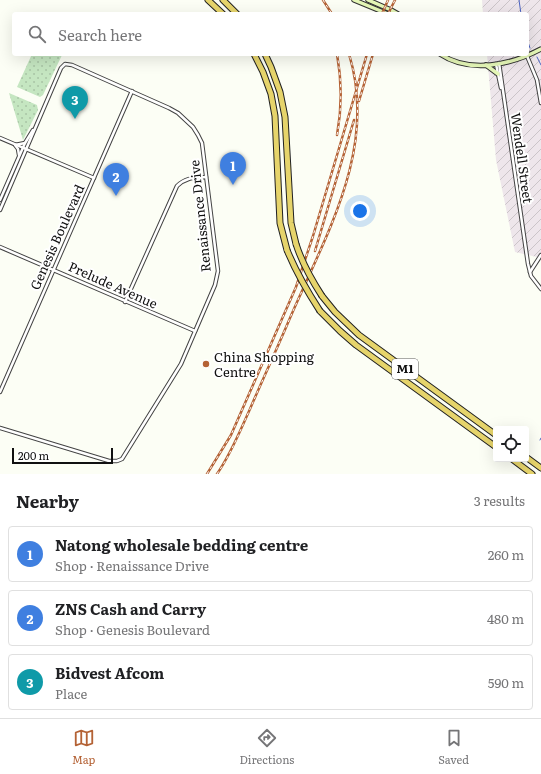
<!DOCTYPE html>
<html lang="en">
<head>
<meta charset="utf-8">
<style>
	:root { --surface:#fff; --page:#f6f6f6; --text:#202124; --muted:#757577; --line:#e0e0e0; --accent:#b46235 }
	body { margin:0; font-family:Literata,serif; background:var(--page); color:var(--text) }
	.controls { position:absolute; right:12px; bottom:12px; display:grid; overflow:hidden; border-radius:4px; box-shadow:0 4px 16px #0002 }
	.controls button { width:36px; height:36px; display:grid; place-items:center; padding:0; border:0; border-bottom:1px solid var(--line); background:var(--surface); color:var(--text); font:20px sans-serif }
	.scale { position:absolute; left:12px; bottom:10px; width:101px; box-sizing:border-box; padding-left:4px; border:2px solid #101010; border-top:0; font-size:11px; line-height:14px; white-space:nowrap; color:#101010; -webkit-text-stroke:3px #fff; paint-order:stroke }
	.you { position:absolute; left:360px; top:211px; width:14px; height:14px; margin:-10px; border:3px solid #fff; border-radius:50%; background:#1a73e8; box-shadow:0 0 0 6px #1a73e833 }
	.badge { display:grid; place-items:center; width:26px; height:26px; border-radius:50%; background:var(--accent); color:#fff; font-size:13px; font-weight:700 }
	.pin { position:absolute; translate:-50% -33px; filter:drop-shadow(0 1px 2px #0008) }
	.pin::after { content:''; position:absolute; top:21px; width:14px; height:12px; background:inherit; clip-path:polygon(0 0,100% 0,50% 100%) }
	.list { margin:0; padding:0; list-style:none }
	h2 { display:flex; justify-content:space-between; align-items:center; height:52px; margin:0; padding:0 16px; font-size:17px }
	h2 small { font-size:13px; font-weight:400; color:var(--muted) }
	.list li { display:grid; grid-template-columns:26px 1fr auto; gap:12px; align-items:center; box-sizing:border-box; height:56px; margin:0 8px 8px; padding:0 8px; border:1px solid var(--line); border-radius:4px }
	.list b { display:block; font-size:15px; white-space:nowrap }
	.list p { margin:0; font-size:13px; white-space:nowrap; color:var(--muted) }
	.list em { font-size:13px; font-style:normal; color:var(--muted) }
	.icon { flex:none; width:22px; height:22px; fill:none; stroke:currentColor; stroke-width:2; stroke-linecap:round; stroke-linejoin:round }
	.map { position:relative; flex:none; width:541px; height:474px; overflow:hidden }
	.search { position:absolute; background:var(--surface); box-shadow:0 4px 16px #0002; left:12px; right:12px; top:12px; height:44px; display:flex; align-items:center; gap:10px; box-sizing:border-box; padding:0 14px; border-radius:4px; color:var(--muted); font-size:15px }
	.sheet { height:244px; background:var(--surface) }
	nav { display:flex; justify-content:space-around; align-items:center; box-sizing:border-box; height:56px; border-top:1px solid var(--line); background:var(--surface); font-size:11px; color:var(--muted) }
	nav a { display:grid; justify-items:center; gap:2px }
	nav .on { color:var(--accent) }
	.map>svg:first-child { display:block }
</style>
</head>
<body>
<div class="map">
<svg width="541" height="474" viewBox="0 0 541 474">
	<defs>
		<pattern id="industrial-furrows" width="10" height="10" patternUnits="userSpaceOnUse"><rect width="10" height="10" fill="#eee6eb"/><path d="M-1 1l2-2M0 10L10 0M9 11l2-2" fill="none" stroke="#cbc4c8"/></pattern>
		<pattern id="grass-dots" width="8" height="8" patternUnits="userSpaceOnUse"><rect width="8" height="8" fill="#c5e6c1"/><path d="M2 2h.1M6 6h.1" fill="none" stroke="#a8c4a5" stroke-width="1.8" stroke-linecap="round"/></pattern>
	</defs>
	<rect width="100%" height="100%" fill="#fcfef5"/>
	<polygon fill="url(#industrial-furrows)" points="482,0 541,0 541,258 515,252 496,160 487,54 527,54 527,14 483,14"/>
	<g fill="url(#grass-dots)">
		<polygon points="32,54 62,55 43,95 40,97 17,87"/>
		<polygon points="9,93 37,105 38,110 23,140"/>
	</g>
	<g fill="none" stroke-linecap="round" stroke-linejoin="round">
		<g stroke="#4c64c1" stroke-width="1">
			<polyline points="519,0 521,14"/>
			<polyline points="527,39 530,48"/>
			<polyline points="537,57 541,65"/>
			<polyline points="540,440 541,438"/>
		</g>
		<g stroke="#434343" stroke-width="4.5">
			<g id="street">
				<polyline points="527,56 537,80 541,103"/>
				<polyline points="499,63 528,264 531,276 541,289"/>
				<polyline points="496,64 501,88"/>
				<polyline points="0,138 94,178"/>
				<polyline points="19,155 18,149 15,145 25,143"/>
				<polyline points="0,200 25,143 33,130"/>
				<polyline points="0,210 61,68 65,64 72,65 169,108 178,113 193,127 198,135 202,143 218,271 215,285 181,364 122,459 117,461 109,461 0,428"/>
				<polyline points="0,247 195,331"/>
				<polyline points="530,272 541,255"/>
				<path d="M125,302L177,186C186,177 195,178 206,177"/>
				<polyline points="0,392 132,91"/>
			</g>
		</g>
		<g stroke="#323232" stroke-width="5.5">
			<g id="secondary">
				<polyline points="354,0 388,14"/>
				<polyline points="368,0 391,10 398,14"/>
				<path d="M440,54C470,74 511,65 541,49"/>
				<polyline points="486,65 498,74"/>
			</g>
		</g>
		<g stroke="#212121" stroke-width="7">
			<g id="highway">
				<polyline points="208,0 223,14"/>
				<polyline points="223,0 237,14"/>
				<polyline points="254,54 263,72 271,94 275,116 280,223 287,250"/>
				<polyline points="265,54 271,67 280,92 285,117 291,223 296,244"/>
				<polyline points="322,296 335,312 359,335 496,435"/>
				<polyline points="320,311 340,331 356,345 496,447"/>
				<polyline points="526,457 541,468"/>
				<polyline points="512,459 532,474"/>
			</g>
		</g>
		<use href="#street" stroke="#fff" stroke-width="2.5"/>
		<use href="#secondary" stroke="#e5f7b7" stroke-width="3.5"/>
		<use href="#highway" stroke="#e6d46b" stroke-width="5"/>
		<g stroke="#b46235" stroke-width="2.5">
			<g id="rail">
				<polyline points="323,0 332,14"/>
				<polyline points="382,14 388,0"/>
				<polyline points="388,14 395,0"/>
				<polyline points="359,101 373,54"/>
				<path d="M337,135C342,108 342,81 337,54"/>
				<polyline points="315,251 354,120"/>
				<polyline points="207,474 231,435 296,287 313,236 367,54"/>
				<path d="M217,474C231,454 240,431 250,409C262,381 275,353 287,325C323,239 379,151 349,54"/>
			</g>
		</g>
		<use href="#rail" stroke="#fff" stroke-width="1" stroke-dasharray="3" stroke-linecap="butt"/>
		<g stroke="#212121" stroke-width="7" stroke-linecap="butt">
			<g id="highway-bridge">
				<path d="M296,244C302,263 311,279 322,296"/>
				<path d="M287,250C296,272 307,291 320,311"/>
			</g>
		</g>
		<use href="#highway-bridge" stroke="#e6d46b" stroke-width="5"/>
	</g>
	<circle fill="#b46235" stroke="#fff" stroke-width="1.5" cx="206" cy="364" r="4"/>
	<g text-anchor="middle" stroke-width="4" stroke-linejoin="round" paint-order="stroke">
		<rect fill="#fff" stroke="#585858" stroke-width="1" x="392" y="359" width="26" height="20" rx="3"/>
		<g font-size="12" font-weight="bold" fill="#101010">
			<text x="405" y="373">M1</text>
		</g>
		<g font-size="13" fill="#101010" stroke="#fff">
			<text transform="translate(522 158) rotate(82)" y="5">Wendell Street</text>
			<text transform="translate(200 216) rotate(-96)" y="5">Renaissance Drive</text>
			<text transform="translate(57 237) rotate(-66)" y="5">Genesis Boulevard</text>
			<text transform="translate(113 285) rotate(24)" y="5">Prelude Avenue</text>
		</g>
		<g font-size="13" fill="#101010" stroke="#fff" text-anchor="start">
			<text x="214" y="362">China Shopping<tspan x="214" dy="15">Centre</tspan></text>
		</g>
	</g>
</svg>
<div class="controls">
<button><svg class="icon" aria-label="locate" viewBox="0 0 24 24"><circle cx="12" cy="12" r="6"/><path d="M12 2v4M12 18v4M2 12h4M18 12h4"/></svg></button>
</div>
<div class="scale">200 m</div>
<div class="you"></div>
<div class="pin badge" style="left:233px;top:185px;background:#3f7fe0">1</div>
<div class="pin badge" style="left:116px;top:196px;background:#3f7fe0">2</div>
<div class="pin badge" style="left:75px;top:119px;background:#0f9aa8">3</div>
<div class="search"><svg class="icon" aria-label="search" viewBox="0 0 24 24"><circle cx="10" cy="10" r="6"/><path d="M15 15l6 6"/></svg>Search here</div>
</div>
<section class="sheet">
<h2>Nearby<small>3 results</small></h2>
<ul class="list">
<li><span class="badge" style="background:#3f7fe0">1</span><div><b>Natong wholesale bedding centre</b><p>Shop · Renaissance Drive</p></div><em>260 m</em></li>
<li><span class="badge" style="background:#3f7fe0">2</span><div><b>ZNS Cash and Carry</b><p>Shop · Genesis Boulevard</p></div><em>480 m</em></li>
<li><span class="badge" style="background:#0f9aa8">3</span><div><b>Bidvest Afcom</b><p>Place</p></div><em>590 m</em></li>
</ul>
</section>
<nav>
<a class="on"><svg class="icon" aria-label="map" viewBox="0 0 24 24"><path d="M3 6l6-2 6 2 6-2v14l-6 2-6-2-6 2zM9 4v14M15 6v14"/></svg>Map</a>
<a><svg class="icon" aria-label="directions" viewBox="0 0 24 24"><path d="M12 3l9 9-9 9-9-9zM9 14v-3h6M13 9l2 2-2 2"/></svg>Directions</a>
<a><svg class="icon" aria-label="saved" viewBox="0 0 24 24"><path d="M7 4h10v16l-5-4-5 4z"/></svg>Saved</a>
</nav>
</body>
</html>
